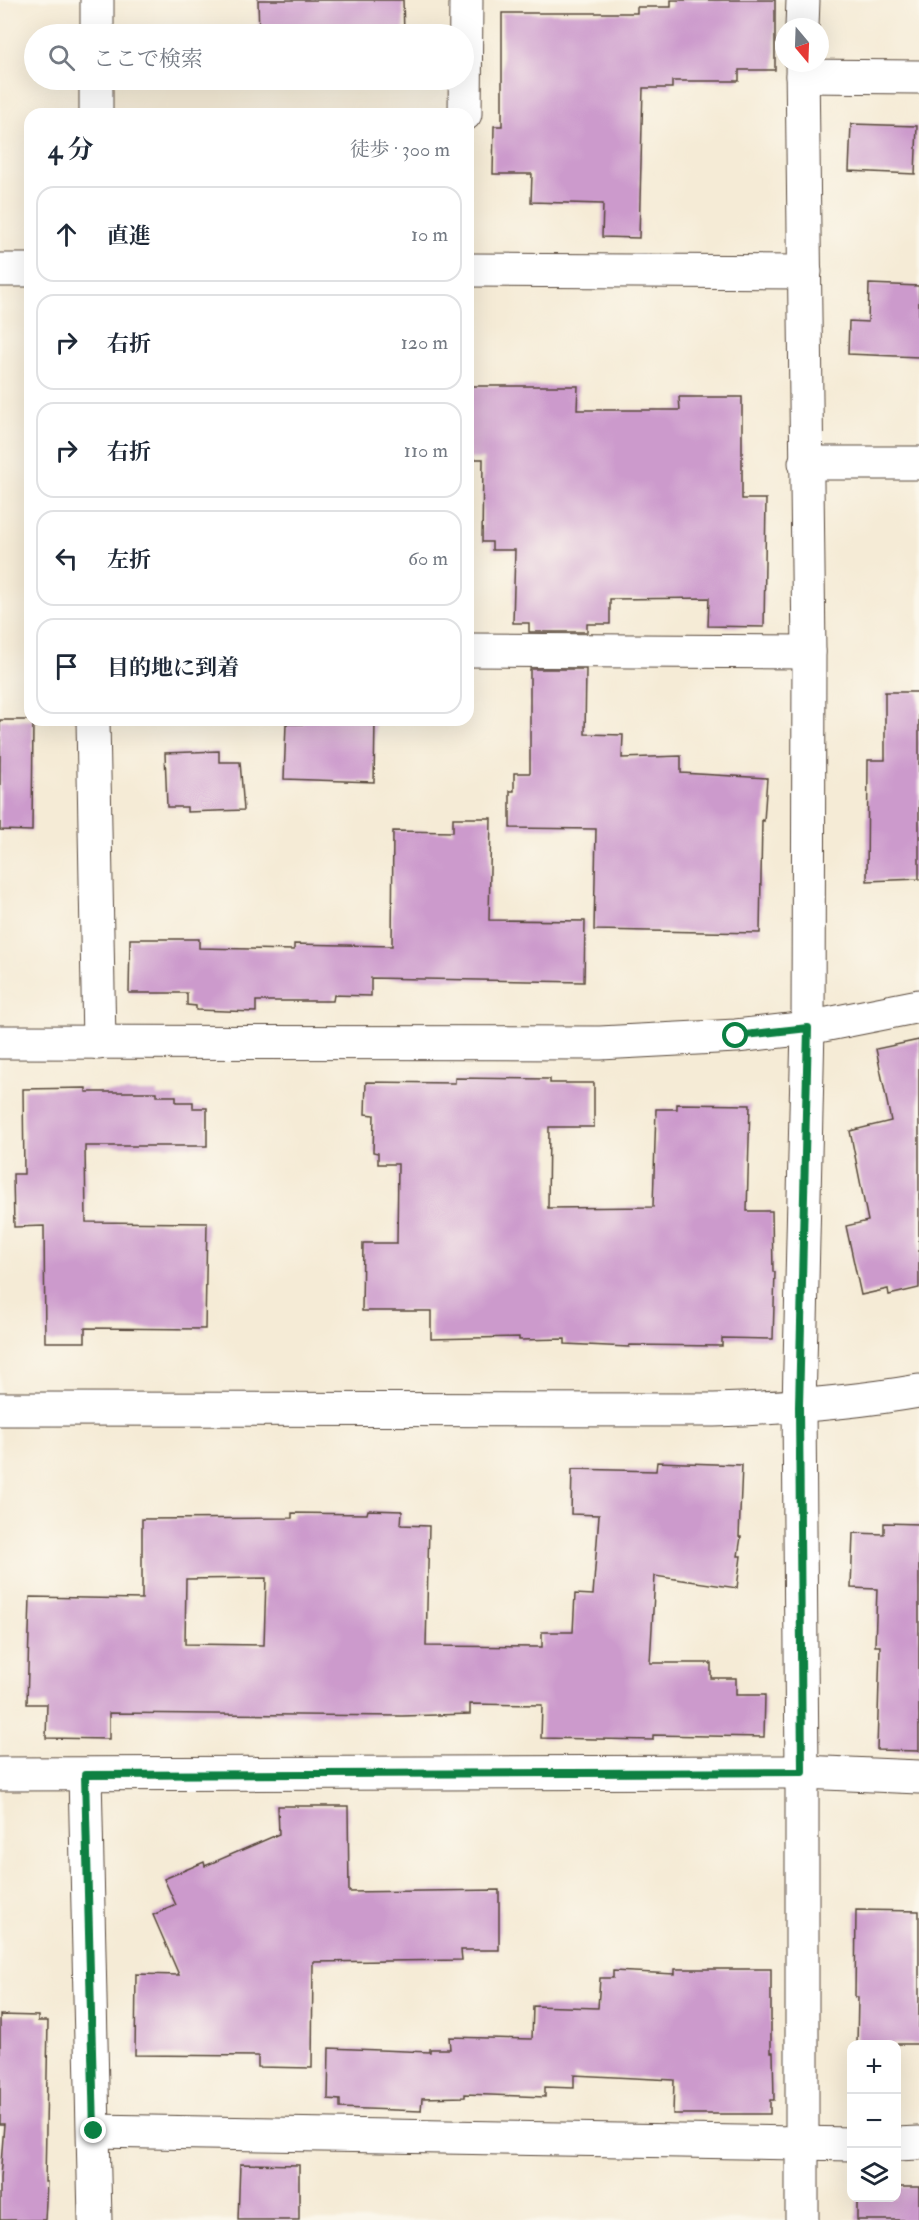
<!DOCTYPE html>
<html lang="ja">
<head>
<meta charset="utf-8">
<style>
	:root { --surface:#fff; --page:#f2f2f3; --text:#1f2937; --muted:#747a83; --line:#e0e1e3 }
	body { margin:0; font-family:"IM FELL Double Pica","Noto Serif JP",serif; background:var(--page); color:var(--text) }
	.controls { position:absolute; right:18px; bottom:18px; display:grid; overflow:hidden; border-radius:12px; box-shadow:0 6px 24px #0002 }
	.controls button { width:54px; height:54px; display:grid; place-items:center; padding:0; border:0; border-bottom:2px solid var(--line); background:var(--surface); color:var(--text); font:30px sans-serif }
	.compass { position:absolute; left:775px; top:18px; width:54px; height:54px; border-radius:50%; background:var(--surface); box-shadow:0 6px 24px #0002; rotate:161deg }
	.stop { position:absolute; width:18px; height:18px; margin:-14px; border:4px solid #0b8043; border-radius:50%; background:#fff }
	.stop.end { background:#0b8043; border-color:#fff; box-shadow:0 2px 6px #0008 }
	.list { margin:0; padding:0; list-style:none }
	h2 { display:flex; justify-content:space-between; align-items:center; height:78px; margin:0; padding:0 24px; font-size:26px }
	h2 small { font-size:20px; font-weight:400; color:var(--muted) }
	.list li { display:grid; grid-template-columns:39px 1fr auto; gap:18px; align-items:center; box-sizing:border-box; height:96px; margin:0 12px 12px; padding:0 12px; border:2px solid var(--line); border-radius:18px }
	.list b { display:block; font-size:22px; white-space:nowrap }
	.list em { font-size:20px; font-style:normal; color:var(--muted) }
	.icon { flex:none; width:33px; height:33px; fill:none; stroke:currentColor; stroke-width:2; stroke-linecap:round; stroke-linejoin:round }
	.map { position:relative; flex:none; width:919px; height:2220px; overflow:hidden }
	.search { position:absolute; background:var(--surface); box-shadow:0 6px 24px #0002; left:24px; top:24px; width:450px; height:66px; display:flex; align-items:center; gap:15px; box-sizing:border-box; padding:0 21px; border-radius:33px; color:var(--muted); font-size:22px }
	.panel { position:absolute; background:var(--surface); box-shadow:0 6px 24px #0002; left:24px; top:108px; width:450px; height:618px; border-radius:18px }
	.map>svg:first-child { display:block }
</style>
</head>
<body>
<div class="map">
<svg width="919" height="2220" viewBox="0 0 919 2220">
	<rect width="100%" height="100%" fill="#fbf7ec"/>
	<filter id="ink" filterUnits="userSpaceOnUse"><feTurbulence type="fractalNoise" baseFrequency=".0167" numOctaves="2"/><feDisplacementMap in="SourceGraphic" scale="12" xChannelSelector="R" yChannelSelector="G"/><feConvolveMatrix kernelMatrix="1 2 1 2 8 2 1 2 1" color-interpolation-filters="sRGB"/></filter>
	<filter id="wash" filterUnits="userSpaceOnUse"><feTurbulence type="fractalNoise" baseFrequency=".008" numOctaves="4" result="noise"/><feDisplacementMap in="SourceGraphic" scale="24" xChannelSelector="R" yChannelSelector="G"/><feGaussianBlur stdDeviation="1.35" result="paint"/><feColorMatrix in="noise" values="0 0 0 0 0 0 0 0 0 0 0 0 0 0 0 0 0 1.4 0 .05"/><feComposite in="paint" operator="in"/></filter>
	<g filter="url(#wash)">
		<rect width="100%" height="100%" fill="#f5ebd6"/>
		<g id="blocks">
			<g fill="#cc9acc" fill-rule="evenodd">
				<polygon points="258,0 403,0 404,34 259,34"/>
				<polygon points="671,0 775,0 775,70 739,70 739,81 672,81 672,88 643,88 639,238 602,237 603,204 531,202 532,174 493,174 494,126 502,126 502,13 637,13 637,7 671,7"/>
				<polygon points="851,124 917,126 915,174 849,171"/>
				<polygon points="869,284 919,286 919,357 848,354 849,321 868,322"/>
				<polygon points="468,386 578,386 577,410 680,410 679,397 742,397 742,499 766,499 764,627 708,626 709,598 610,599 610,624 587,624 587,632 529,632 529,623 513,623 515,550 492,550 492,542 482,542 483,459 468,459"/>
				<polygon points="530,669 586,669 585,734 623,735 622,758 681,756 681,773 767,778 764,821 762,820 760,933 594,930 596,829 510,828 510,791 514,791 514,773 530,773"/>
				<polygon points="885,692 919,692 919,879 867,881 868,760 885,760"/>
				<polygon points="0,720 33,720 32,831 0,830"/>
				<polygon points="303,720 375,720 374,782 284,779 286,724 303,724"/>
				<polygon points="219,751 219,762 240,762 244,810 187,812 187,807 167,807 165,753"/>
				<polygon points="453,818 491,818 489,920 585,921 584,982 371,978 371,996 334,995 333,1001 256,1001 256,1012 196,1010 196,1006 187,1005 187,993 129,993 130,939 199,939 199,948 294,950 294,944 392,946 393,831 453,832"/>
				<polygon points="919,1040 919,1288 889,1295 888,1289 861,1295 846,1226 868,1221 850,1131 891,1121 876,1049"/>
				<polygon points="455,1078 550,1079 550,1083 594,1083 594,1127 549,1127 548,1208 653,1207 656,1109 677,1109 677,1104 750,1105 747,1211 772,1211 773,1272 775,1272 773,1339 722,1338 722,1346 630,1345 629,1347 565,1344 565,1339 519,1340 519,1337 431,1339 431,1311 362,1311 363,1243 397,1243 398,1164 378,1164 378,1153 373,1152 374,1115 365,1114 366,1082 455,1083"/>
				<polygon points="86,1088 86,1092 157,1092 157,1096 176,1096 176,1102 193,1102 193,1108 207,1108 207,1146 85,1146 86,1222 207,1223 205,1329 85,1328 85,1342 45,1342 44,1226 14,1227 13,1174 24,1174 23,1089"/>
				<path d="M657,1462L742,1465L739,1537H741L738,1556H741L737,1588L655,1576L650,1663H711V1678H736V1695H765L764,1737L653,1735V1740L541,1738L542,1705L470,1704V1714L402,1716L109,1713V1739L46,1738L47,1704H27L30,1597L142,1599V1519L292,1518V1513L367,1514L368,1510L402,1511L401,1525L429,1526L426,1646L542,1647V1632H573L575,1594L593,1595L599,1515L571,1514L572,1469L656,1471ZM266,1578L264,1645L185,1644L186,1579Z"/>
				<polygon points="884,1523 919,1524 919,1751 877,1750 880,1646 875,1646 877,1589 851,1588 853,1533 884,1534"/>
				<polygon points="278,1806 348,1806 349,1892 499,1890 499,1950 461,1950 462,1960 313,1962 312,2068 258,2067 258,2056 135,2055 136,1974 179,1975 153,1915 176,1905 164,1879 204,1862 205,1866 279,1834"/>
				<polygon points="856,1910 919,1911 919,2044 857,2044 858,1997 855,1997"/>
				<polygon points="675,1969 771,1969 771,2052 773,2052 774,2100 770,2100 770,2114 673,2114 674,2080 574,2075 574,2088 545,2087 545,2097 465,2094 465,2097 422,2098 421,2111 340,2108 340,2100 328,2099 329,2048 430,2052 430,2049 450,2049 449,2037 532,2039 533,2006 598,2008 600,1978 613,1978 613,1971 675,1974"/>
				<polygon points="0,2015 38,2016 38,2021 48,2021 45,2182 47,2182 45,2220 0,2220 0,2178 4,2124 0,2124"/>
				<polygon points="240,2164 299,2165 299,2220 238,2220"/>
				<polygon points="897,2187 919,2187 919,2220 857,2220 857,2198 897,2198"/>
			</g>
		</g>
	</g>
	<g filter="url(#ink)">
		<use href="#blocks" fill-opacity="0" stroke="#57473a" stroke-width="1.5"/>
		<g fill="none" stroke-linecap="round" stroke-linejoin="round">
			<g stroke="#57473a" stroke-width="35">
				<g id="minor">
					<polyline points="802,27 803,0"/>
					<polyline points="97,34 97,0"/>
					<polyline points="802,63 809,652 808,1028 799,1407 802,1772 802,2220"/>
					<polyline points="802,76 919,77"/>
					<polyline points="96,114 96,80"/>
					<polyline points="465,114 466,0"/>
					<polyline points="0,270 30,270"/>
					<polyline points="468,270 805,272"/>
					<polyline points="805,463 919,463"/>
					<polyline points="468,650 809,652"/>
					<polyline points="93,720 99,1043"/>
					<polyline points="0,1042 600,1043 736,1036 808,1028 919,1006"/>
					<polyline points="0,1774 802,1772 919,1777"/>
					<polyline points="85,1775 95,2220"/>
					<polyline points="94,2131 852,2144"/>
					<polyline points="896,2144 919,2143"/>
				</g>
			</g>
			<g stroke="#57473a" stroke-width="35">
				<path id="tertiary" d="M0,1409L714,1410C785,1408 849,1403 919,1391"/>
			</g>
			<use href="#minor" stroke="#fff" stroke-width="33"/>
			<use href="#tertiary" stroke="#fff" stroke-width="33"/>
		</g>
	</g>
	<g fill="none" stroke-linecap="round" stroke-linejoin="round" filter="url(#ink)">
		<polyline stroke="#0b8043" stroke-width="8" points="94,2131 85,1775 802,1772 799,1407 808,1028 736,1036"/>
	</g>
</svg>
<div class="controls">
<button>+</button>
<button>−</button>
<button><svg class="icon" aria-label="layers" viewBox="0 0 24 24"><path d="M12 4l9 5-9 5-9-5zM3 14l9 5 9-5"/></svg></button>
</div>
<svg class="compass" viewBox="-18 -18 36 36"><path d="M0-13l5 13h-10z" fill="#e53935"/><path d="M0 13l5-13h-10z" fill="#747a83"/></svg>
<div class="stop" style="left:736px;top:1036px"></div>
<div class="stop end" style="left:94px;top:2131px"></div>
<div class="search"><svg class="icon" aria-label="search" viewBox="0 0 24 24"><circle cx="10" cy="10" r="6"/><path d="M15 15l6 6"/></svg>ここで検索</div>
<section class="panel">
<h2>4 分<small>徒歩 · 300 m</small></h2>
<ul class="list">
<li><svg class="icon" aria-label="ahead" viewBox="0 0 24 24"><path d="M12 20V5M6 11l6-6 6 6"/></svg><div><b>直進</b></div><em>10 m</em></li>
<li><svg class="icon" aria-label="right" viewBox="0 0 24 24"><path d="M7 20v-9h11M14 6l5 5-5 5"/></svg><div><b>右折</b></div><em>120 m</em></li>
<li><svg class="icon" aria-label="right" viewBox="0 0 24 24"><path d="M7 20v-9h11M14 6l5 5-5 5"/></svg><div><b>右折</b></div><em>110 m</em></li>
<li><svg class="icon" aria-label="left" viewBox="0 0 24 24"><path d="M17 20v-9H6M10 6l-5 5 5 5"/></svg><div><b>左折</b></div><em>60 m</em></li>
<li><svg class="icon" aria-label="arrive" viewBox="0 0 24 24"><path d="M6 21V4h12l-3 4 3 4H6"/></svg><div><b>目的地に到着</b></div></li>
</ul>
</section>
</div>
</body>
</html>
